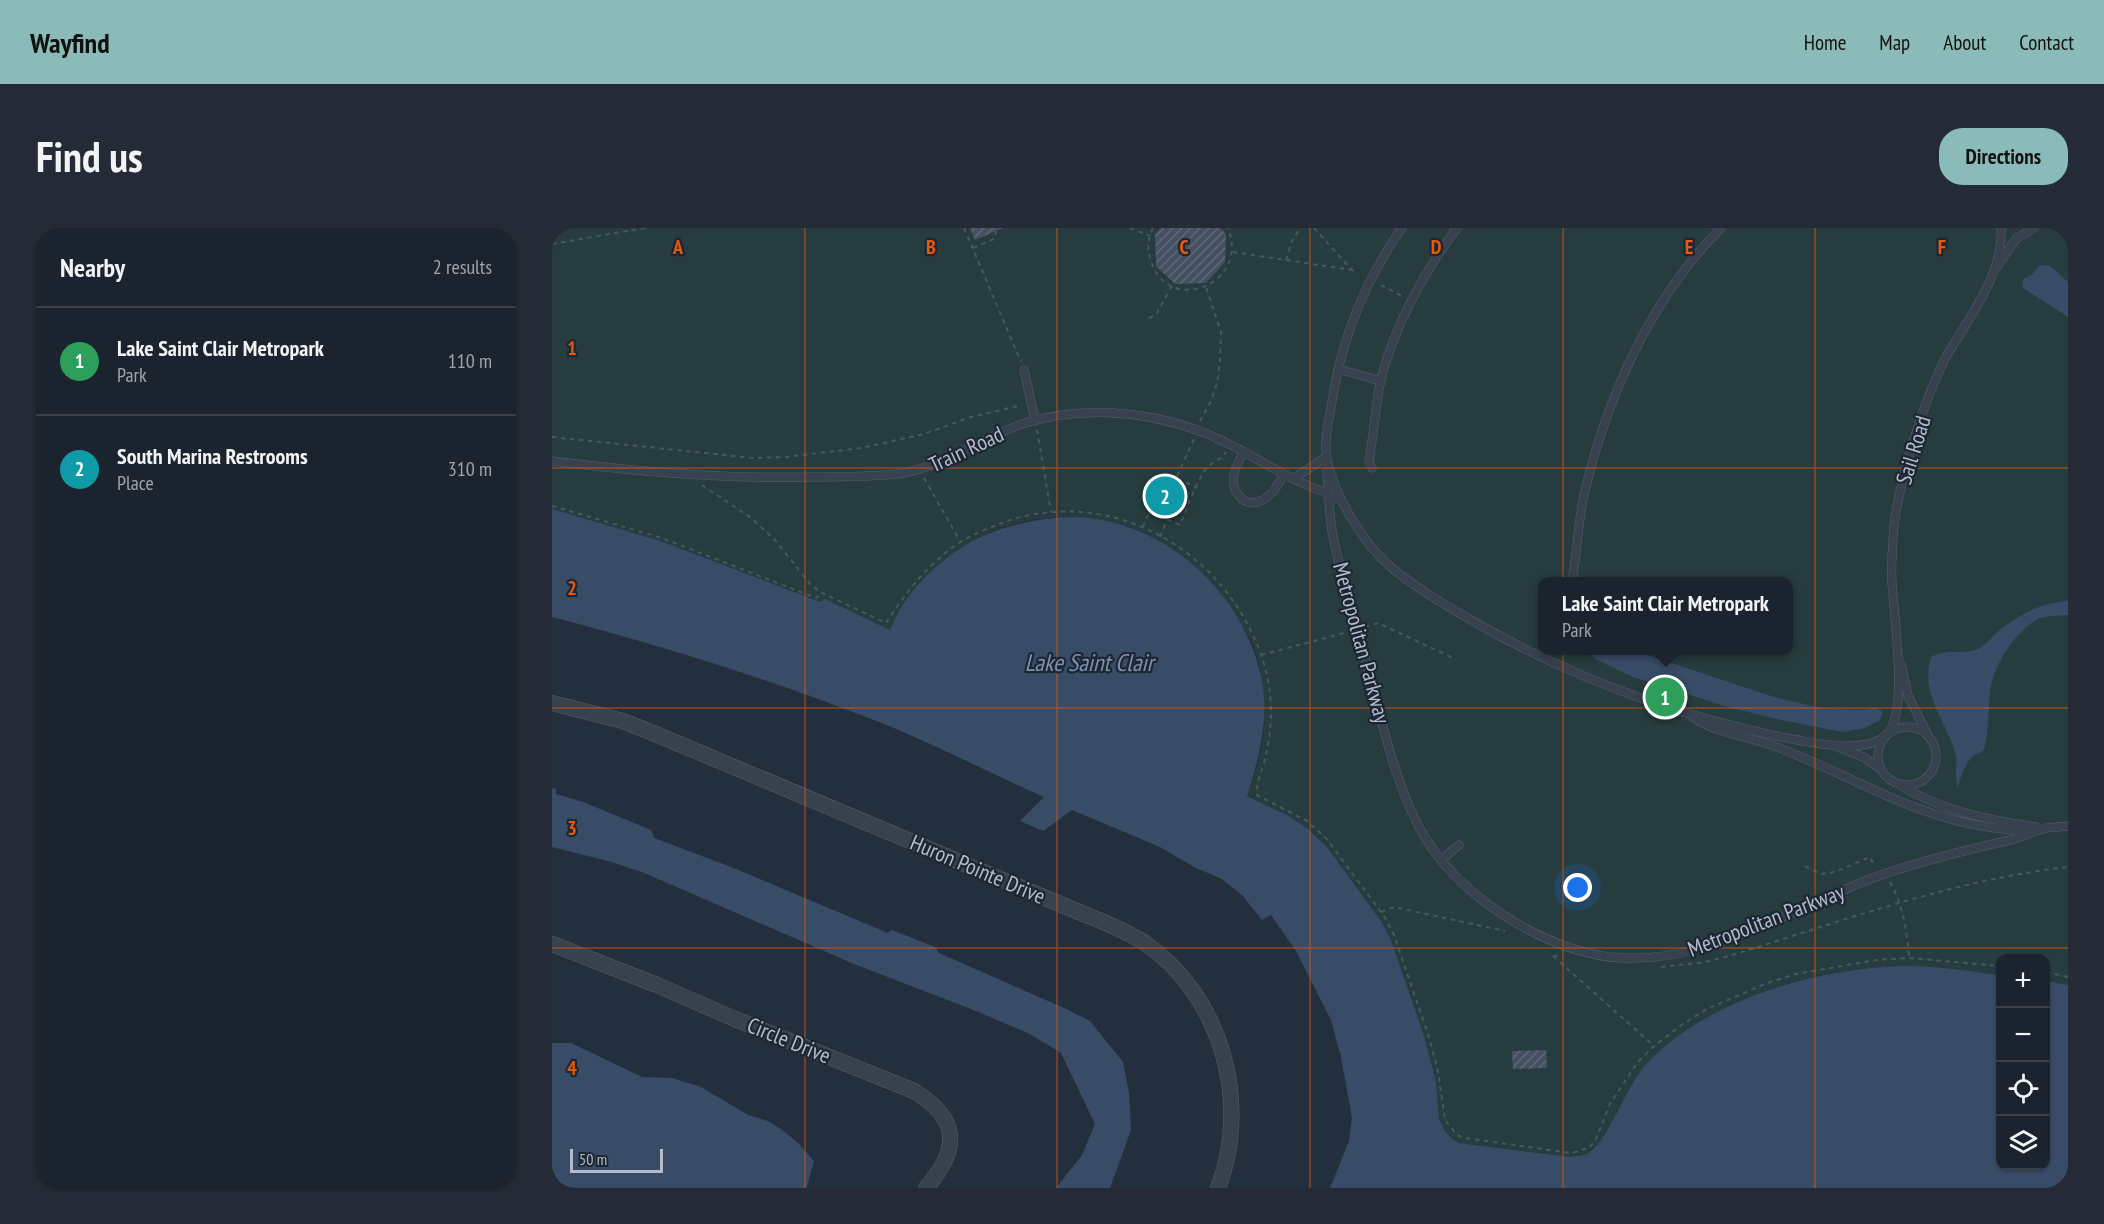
<!DOCTYPE html>
<html lang="en">
<head>
<meta charset="utf-8">
<style>
	:root { --surface:#1b232e; --page:#242b36; --text:#f1f3f6; --muted:#a0a4aa; --line:#39404a; --accent:#8bbbb9 }
	body { margin:0; font-family:"PT Sans Narrow",sans-serif; background:var(--page); color:var(--text) }
	.controls { position:absolute; right:18px; bottom:18px; display:grid; overflow:hidden; border-radius:12px; box-shadow:0 2px 4px #0004 }
	.controls button { width:54px; height:54px; display:grid; place-items:center; padding:0; border:0; border-bottom:2px solid var(--line); background:var(--surface); color:var(--text); font:30px sans-serif }
	.scale { position:absolute; left:18px; bottom:15px; width:93px; box-sizing:border-box; padding-left:6px; border:3px solid #b4bcc9; border-top:0; font-size:16px; line-height:21px; white-space:nowrap; color:#b4bcc9; -webkit-text-stroke:4px #1d2633; paint-order:stroke }
	.you { position:absolute; left:1026px; top:660px; width:21px; height:21px; margin:-15px; border:4px solid #fff; border-radius:50%; background:#1a73e8; box-shadow:0 0 0 9px #1a73e833 }
	.badge { display:grid; place-items:center; width:39px; height:39px; border-radius:50%; background:var(--accent); color:#fff; font-size:20px; font-weight:700 }
	.pin { position:absolute; translate:-50% -50%; border:3px solid #fff; box-shadow:0 2px 6px #0006 }
	.popup { position:absolute; left:986px; top:349px; width:255px; height:78px; box-sizing:border-box; display:grid; place-content:center; border-radius:12px; background:var(--surface); filter:drop-shadow(0 2px 4px #0005); font-size:20px; white-space:nowrap; color:var(--muted) }
	.popup b { font-size:22px; color:var(--text) }
	.popup::after { content:''; position:absolute; left:50%; top:100%; margin-left:-12px; border:12px solid transparent; border-top-color:var(--surface) }
	.list { margin:0; padding:0; list-style:none }
	h2 { display:flex; justify-content:space-between; align-items:center; height:78px; margin:0; padding:0 24px; font-size:26px }
	h2 small { font-size:20px; font-weight:400; color:var(--muted) }
	.list li { display:grid; grid-template-columns:39px 1fr auto; gap:18px; align-items:center; box-sizing:border-box; height:108px; padding:0 24px; border-top:2px solid var(--line) }
	.list b { display:block; font-size:22px; white-space:nowrap }
	.list p { margin:0; font-size:20px; white-space:nowrap; color:var(--muted) }
	.list em { font-size:20px; font-style:normal; color:var(--muted) }
	.icon { flex:none; width:33px; height:33px; fill:none; stroke:currentColor; stroke-width:2; stroke-linecap:round; stroke-linejoin:round }
	.map { position:relative; flex:none; width:1516px; height:960px; overflow:hidden; border-radius:24px }
	header { display:flex; align-items:center; gap:36px; box-sizing:border-box; height:84px; padding:0 30px; background:var(--accent); color:#111 }
	header strong { font-size:28px }
	nav { display:flex; gap:33px; margin-inline-start:auto; font-size:21px }
	.intro { display:flex; align-items:center; justify-content:space-between; box-sizing:border-box; height:144px; padding:0 36px }
	h1 { margin:0; font-size:42px }
	.button { padding:15px 27px; border-radius:24px; background:var(--accent); color:#111; font-size:21px; font-weight:700 }
	main { display:flex; gap:36px; padding:0 36px }
	aside { flex:1; background:var(--surface); border-radius:24px; box-shadow:0 2px 4px #0004 }
	.map>svg:first-child { display:block }
</style>
</head>
<body>
<header>
<strong>Wayfind</strong>
<nav><a>Home</a><a>Map</a><a>About</a><a>Contact</a></nav>
</header>
<div class="intro"><h1>Find us</h1><a class="button">Directions</a></div>
<main>
<aside>
<h2>Nearby<small>2 results</small></h2>
<ul class="list">
<li><span class="badge" style="background:#2e9e5b">1</span><div><b>Lake Saint Clair Metropark</b><p>Park</p></div><em>110 m</em></li>
<li><span class="badge" style="background:#0f9aa8">2</span><div><b>South Marina Restrooms</b><p>Place</p></div><em>310 m</em></li>
</ul>
</aside>
<div class="map">
<svg width="1516" height="960" viewBox="0 0 1516 960">
	<defs>
		<pattern id="building-hatch" width="6" height="6" patternUnits="userSpaceOnUse" patternTransform="scale(1.5)"><rect width="6" height="6" fill="#455162"/><path d="M-1 1l2-2M0 6l6-6M5 7l2-2" fill="none" stroke="#5d6877"/></pattern>
	</defs>
	<rect width="100%" height="100%" fill="#242f3e"/>
	<path fill="#263c3f" fill-rule="evenodd" d="M0,0H1516V757L1494,753V730H1448V747C1416,743 1382,737 1349,738C1263,741 1156,771 1095,835C1076,854 1055,916 1036,925C1031,928 1024,928 1018,929L907,915L900,911L893,903L886,891L884,854L873,811L839,712L829,693L775,619L756,601L735,587L695,568C699,556 703,545 706,533C717,497 714,438 695,405C687,391 660,368 648,355C637,344 616,317 603,310C546,279 466,283 412,318C379,338 355,368 338,402L109,313L0,281ZM990,354H1236V422H990Z"/>
	<g fill="#394c67">
		<polygon points="1488,37 1498,38 1516,54 1516,89 1471,60 1471,51 1479,47"/>
		<path d="M0,281L109,313L268,374L273,371L338,402C341,395 344,388 348,382C362,357 388,333 412,318C429,307 447,301 467,296C485,292 502,289 521,289C611,290 693,365 710,452C717,492 707,530 695,568L735,587L756,601L775,619L829,693L839,712L873,811L884,854L887,891L893,903L900,911L907,915L1018,929C1024,928 1031,928 1036,925C1055,916 1076,854 1095,835C1156,771 1263,741 1349,738C1382,737 1416,743 1448,747V938H1494V753L1516,757V960H778L797,913L800,890L789,829L779,792L744,723L719,687L710,692L690,667L670,651L644,640L608,619L520,582L491,603L468,593L492,569C431,542 371,510 309,487C208,448 104,416 0,389Z"/>
		<path d="M1516,373V387C1506,388 1493,387 1484,392C1463,404 1439,441 1438,465C1437,476 1436,512 1432,521C1429,526 1425,525 1421,528C1414,534 1407,552 1406,561C1405,557 1404,551 1404,547C1403,538 1406,533 1403,524C1393,490 1368,467 1379,429C1398,419 1414,428 1428,420C1434,416 1440,409 1445,404C1467,387 1487,375 1516,373Z"/>
		<polygon points="1035,423 1083,423 1222,469 1269,480 1309,482 1324,480 1331,484 1328,492 1313,500 1291,504 1229,492 1176,479 1081,449 1043,431"/>
		<polygon points="0,560 4,561 4,566 31,574 99,602 102,610 179,639 336,705 340,702 383,719 387,725 512,780 538,793 571,834 577,865 579,902 558,960 504,960 530,927 543,896 509,825 478,806 424,783 302,736 90,644 56,633 0,619"/>
		<polygon points="0,815 19,815 90,849 120,850 149,859 196,887 216,893 229,901 246,915 262,933 255,958 253,960 0,960"/>
	</g>
	<g fill="url(#building-hatch)">
		<polygon points="418,0 451,0 423,12"/>
		<polygon points="609,0 668,0 674,6 673,34 654,55 623,56 604,38 603,6"/>
		<polygon points="605,248 633,261 621,289 593,276"/>
		<polygon points="994,822 995,840 961,841 960,823"/>
	</g>
	<g fill="none" stroke-linecap="round" stroke-linejoin="round">
		<g stroke="#565f6c" stroke-width="9">
			<g id="service">
				<path d="M850,0C812,54 788,115 779,180C776,196 772,214 775,231C782,268 812,317 841,341C867,362 897,379 926,396C1025,452 1134,491 1245,512C1269,516 1318,526 1336,505C1356,483 1342,387 1340,355C1339,341 1340,326 1341,312C1342,285 1349,259 1356,233C1365,199 1377,163 1393,131C1415,91 1452,48 1449,0"/>
				<polyline points="1444,40 1464,11 1482,0"/>
				<polyline points="786,141 829,153"/>
				<polyline points="472,142 483,192"/>
				<path d="M692,224C688,231 683,238 682,246C679,261 689,278 706,274C719,270 726,257 732,246"/>
				<path d="M0,233C86,244 172,251 258,249C287,249 316,249 345,246C391,240 426,211 470,196C526,178 590,182 645,202C679,214 709,235 742,251C758,259 776,265 791,274"/>
				<path d="M820,240L817,234C821,209 823,185 827,161C838,106 872,43 905,0"/>
				<path d="M775,243C776,263 777,283 780,303C788,346 802,388 813,430C828,484 841,551 868,601C904,666 984,718 1057,729C1083,732 1114,729 1138,723C1203,706 1263,672 1326,648C1369,633 1414,622 1458,612C1470,609 1482,603 1494,600C1501,599 1509,599 1516,598"/>
				<polyline points="741,251 774,229"/>
				<path d="M1020,354C1025,325 1026,295 1032,267C1054,171 1099,70 1169,0"/>
				<polyline points="1349,436 1356,468 1375,505"/>
				<path d="M1140,489C1166,506 1193,507 1222,518C1296,545 1356,587 1436,599C1451,601 1466,604 1481,602"/>
				<circle cx="1355" cy="528" r="29"/>
				<polyline points="1286,519 1313,530 1328,541"/>
				<path d="M1348,557C1389,583 1437,592 1484,599"/>
				<polyline points="889,632 907,617"/>
			</g>
		</g>
		<g stroke="#565f6c" stroke-width="16">
			<g id="minor">
				<path d="M0,475L71,493L101,505L527,684C549,693 573,702 593,715C670,768 699,875 666,960"/>
				<path d="M0,716L105,757L183,791L362,863C408,891 408,921 374,960"/>
			</g>
		</g>
		<g stroke="#44595c" stroke-width="2" stroke-dasharray="4.5 4.5" stroke-linecap="butt">
			<polyline points="412,0 469,134"/>
			<polyline points="578,0 598,8"/>
			<path d="M601,0C595,12 595,24 600,36C619,87 698,56 676,0"/>
			<polyline points="762,0 800,42 806,45"/>
			<polyline points="0,16 93,0"/>
			<polyline points="421,20 442,11 445,0"/>
			<polyline points="681,24 800,42"/>
			<polyline points="734,32 740,13 748,0"/>
			<polyline points="829,57 850,68"/>
			<polyline points="597,90 604,87 620,58"/>
			<polyline points="648,193 659,173 665,155 668,133 669,104 654,59"/>
			<polyline points="485,202 499,284"/>
			<polyline points="0,209 201,230 234,229 309,220 372,206 419,189 470,177"/>
			<polyline points="642,211 624,250 645,260"/>
			<polyline points="372,250 408,313"/>
			<path d="M150,257L198,289L223,312L259,357L270,365L334,395C354,364 376,336 407,315C421,306 437,300 452,294C562,256 677,325 711,433C721,463 721,497 714,527C711,541 704,553 705,567L755,593L774,610L832,688L842,707L876,806L886,843L893,892L905,907L913,910L1019,925L1037,920L1044,911L1058,876L1085,835L1102,818L1131,796L1155,781L1215,755L1244,746L1324,732L1357,730L1448,738"/>
			<polyline points="0,278 110,310 264,370 270,365"/>
			<path d="M591,299L597,284L628,297C635,281 644,253 655,240C661,233 669,232 674,224"/>
			<polyline points="608,309 615,292"/>
			<polyline points="813,399 826,395 901,430"/>
			<polyline points="709,427 796,404"/>
			<polyline points="1253,638 1269,646 1283,644 1318,629 1323,639"/>
			<path d="M1338,654C1351,677 1355,703 1357,729"/>
			<polyline points="829,684 842,679 953,703"/>
			<polyline points="1001,728 1011,728"/>
			<polyline points="1001,728 1102,818"/>
			<path d="M1109,739L1153,734L1177,728C1288,694 1400,652 1516,639"/>
			<polyline points="1494,744 1516,749"/>
		</g>
		<use href="#service" stroke="#38414e" stroke-width="8"/>
		<use href="#minor" stroke="#38414e" stroke-width="15"/>
	</g>
	<path fill="none" stroke="#e8590c" stroke-width="1.5" stroke-opacity="0.55" d="M253,0V960M505,0V960M758,0V960M1011,0V960M1263,0V960M0,240H1516M0,480H1516M0,720H1516"/>
	<g text-anchor="middle" stroke-width="4.5" stroke-linejoin="round" paint-order="stroke">
		<g font-size="22" fill="#b4bcc9" stroke="#1d2633">
			<text transform="translate(414 221) rotate(-25)" y="8">Train Road</text>
			<text transform="translate(1361 222) rotate(-73)" y="8">Sail Road</text>
			<text transform="translate(810 415) rotate(75)" y="8">Metropolitan Parkway</text>
			<text transform="translate(426 641) rotate(23)" y="8">Huron Pointe Drive</text>
			<text transform="translate(1214 692) rotate(-21)" y="8">Metropolitan Parkway</text>
			<text transform="translate(237 812) rotate(22)" y="8">Circle Drive</text>
		</g>
		<g font-size="24" font-style="italic" fill="#7c92b1" stroke="#1d2633">
			<text x="537" y="443">Lake Saint Clair</text>
		</g>
	</g>
	<g font-size="20" text-anchor="middle" font-weight="bold" fill="#e8590c" stroke="#1d2633" stroke-width="4.5" stroke-linejoin="round" paint-order="stroke">
		<text x="126" y="26">A</text>
		<text x="379" y="26">B</text>
		<text x="632" y="26">C</text>
		<text x="884" y="26">D</text>
		<text x="1137" y="26">E</text>
		<text x="1390" y="26">F</text>
		<text x="20" y="127">1</text>
		<text x="20" y="367">2</text>
		<text x="20" y="607">3</text>
		<text x="20" y="847">4</text>
	</g>
</svg>
<div class="controls">
<button>+</button>
<button>−</button>
<button><svg class="icon" aria-label="locate" viewBox="0 0 24 24"><circle cx="12" cy="12" r="6"/><path d="M12 2v4M12 18v4M2 12h4M18 12h4"/></svg></button>
<button><svg class="icon" aria-label="layers" viewBox="0 0 24 24"><path d="M12 4l9 5-9 5-9-5zM3 14l9 5 9-5"/></svg></button>
</div>
<div class="scale">50 m</div>
<div class="you"></div>
<div class="pin badge" style="left:1113px;top:469px;background:#2e9e5b">1</div>
<div class="popup"><b>Lake Saint Clair Metropark</b>Park</div>
<div class="pin badge" style="left:613px;top:268px;background:#0f9aa8">2</div>
</div>
</main>
</body>
</html>
